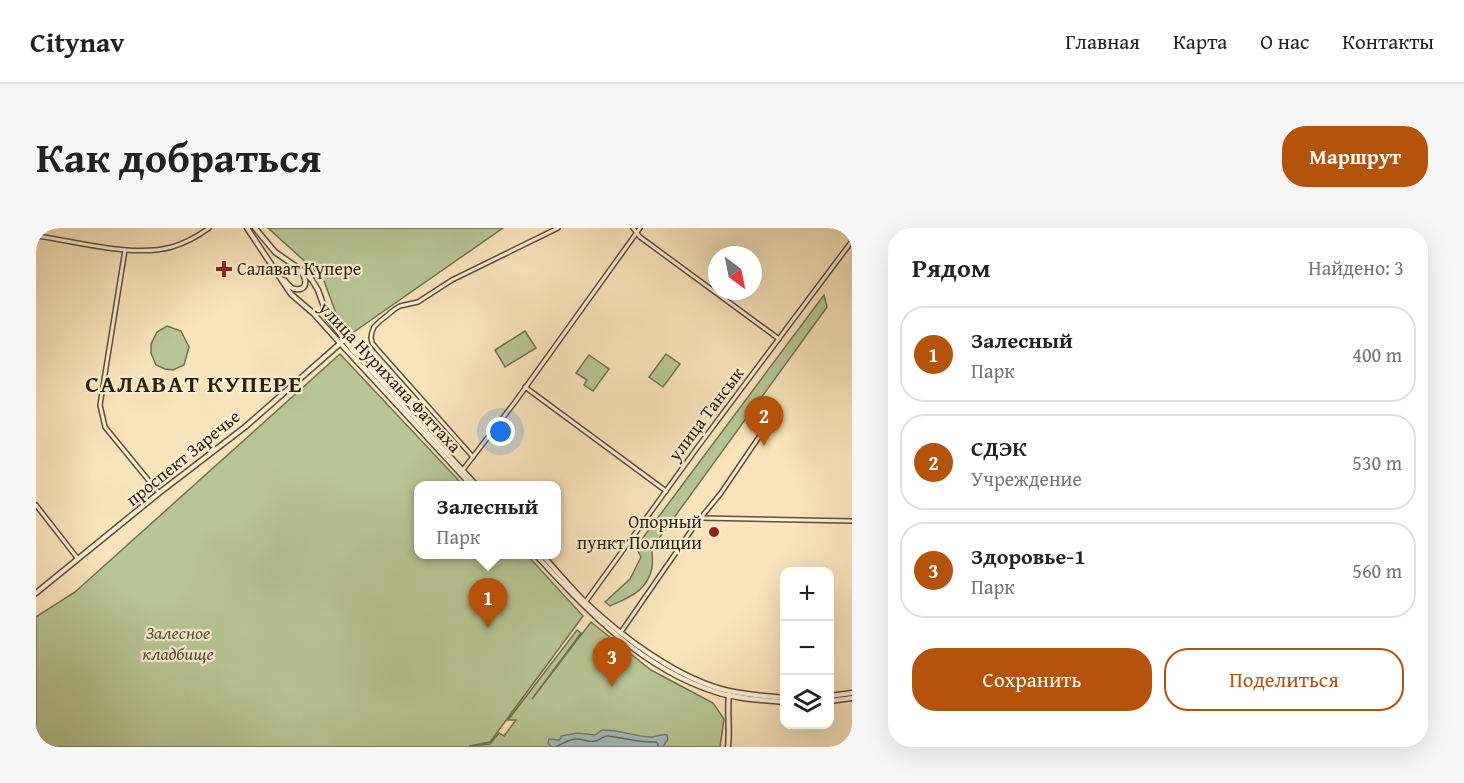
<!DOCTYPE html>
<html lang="ru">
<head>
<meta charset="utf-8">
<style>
	:root { --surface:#fff; --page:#f6f6f6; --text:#222; --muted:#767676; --line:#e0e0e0; --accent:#b45309 }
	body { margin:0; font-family:"Gentium Book Plus",serif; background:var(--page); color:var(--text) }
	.controls { position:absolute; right:18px; bottom:18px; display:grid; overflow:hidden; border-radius:12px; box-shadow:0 6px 24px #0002 }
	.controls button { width:54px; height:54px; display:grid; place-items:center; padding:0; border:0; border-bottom:2px solid var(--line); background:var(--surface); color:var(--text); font:30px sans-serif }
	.compass { position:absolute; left:672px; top:18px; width:54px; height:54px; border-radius:50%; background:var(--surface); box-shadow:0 6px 24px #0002; rotate:148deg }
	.you { position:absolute; left:465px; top:204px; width:21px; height:21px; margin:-15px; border:4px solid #fff; border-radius:50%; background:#1a73e8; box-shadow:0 0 0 9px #1a73e833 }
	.badge { display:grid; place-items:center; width:39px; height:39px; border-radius:50%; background:var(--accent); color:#fff; font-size:20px; font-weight:700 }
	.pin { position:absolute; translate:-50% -50px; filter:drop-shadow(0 2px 3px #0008) }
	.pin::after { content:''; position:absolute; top:32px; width:21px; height:18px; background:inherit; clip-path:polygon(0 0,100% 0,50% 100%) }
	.popup { position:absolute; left:378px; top:253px; width:147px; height:78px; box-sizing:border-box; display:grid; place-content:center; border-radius:12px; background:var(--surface); filter:drop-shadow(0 2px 4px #0005); font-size:20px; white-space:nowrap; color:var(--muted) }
	.popup b { font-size:22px; color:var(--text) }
	.popup::after { content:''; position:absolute; left:50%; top:100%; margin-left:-12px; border:12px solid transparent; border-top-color:var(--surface) }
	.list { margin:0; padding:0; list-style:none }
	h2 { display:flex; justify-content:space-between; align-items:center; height:78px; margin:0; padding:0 24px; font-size:26px }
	h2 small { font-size:20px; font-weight:400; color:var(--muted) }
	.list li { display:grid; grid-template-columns:39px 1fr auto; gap:18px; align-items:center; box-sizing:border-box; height:96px; margin:0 12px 12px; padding:0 12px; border:2px solid var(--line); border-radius:24px }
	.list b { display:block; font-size:22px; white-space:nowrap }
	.list p { margin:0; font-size:20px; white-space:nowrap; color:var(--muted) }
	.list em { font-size:20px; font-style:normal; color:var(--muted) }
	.actions { display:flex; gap:12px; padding:18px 24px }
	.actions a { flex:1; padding:14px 0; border:2px solid var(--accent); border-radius:24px; text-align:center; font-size:21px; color:var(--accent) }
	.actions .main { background:var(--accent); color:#fff }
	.icon { flex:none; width:33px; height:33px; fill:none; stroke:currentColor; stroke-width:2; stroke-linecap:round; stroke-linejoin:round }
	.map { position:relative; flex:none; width:816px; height:519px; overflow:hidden; border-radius:24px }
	header { display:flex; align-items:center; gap:36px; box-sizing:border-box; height:84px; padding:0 30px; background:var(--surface); border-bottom:2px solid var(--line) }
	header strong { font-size:28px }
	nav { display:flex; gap:33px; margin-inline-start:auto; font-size:21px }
	.intro { display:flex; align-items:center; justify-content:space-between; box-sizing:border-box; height:144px; padding:0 36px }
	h1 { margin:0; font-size:42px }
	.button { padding:15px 27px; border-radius:24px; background:var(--accent); color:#fff; font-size:21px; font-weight:700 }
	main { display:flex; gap:36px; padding:0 36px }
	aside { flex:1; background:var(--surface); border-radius:24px; box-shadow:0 6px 24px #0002 }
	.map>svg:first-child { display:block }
</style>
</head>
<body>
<header>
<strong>Citynav</strong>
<nav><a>Главная</a><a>Карта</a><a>О нас</a><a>Контакты</a></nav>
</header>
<div class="intro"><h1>Как добраться</h1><a class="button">Маршрут</a></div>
<main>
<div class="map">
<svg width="816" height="519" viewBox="0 0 816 519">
	<rect width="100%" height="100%" fill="#f8e3ba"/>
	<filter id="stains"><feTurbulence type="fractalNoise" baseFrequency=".00333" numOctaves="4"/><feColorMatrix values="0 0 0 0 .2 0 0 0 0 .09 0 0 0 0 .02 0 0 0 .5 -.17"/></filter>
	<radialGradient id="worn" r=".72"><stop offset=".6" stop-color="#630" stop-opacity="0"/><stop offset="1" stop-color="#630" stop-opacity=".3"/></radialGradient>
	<g fill="#b8c594" stroke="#727252" stroke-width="1.5">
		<polygon points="232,0 467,0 312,108 301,88 288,53 274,38"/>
		<path d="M788,67L791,79L616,320C616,326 617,334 616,340C611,363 594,369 574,378L569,374L594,351L605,329L600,319Z"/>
		<polygon points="131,98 145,103 153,119 148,137 137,142 129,141 120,137 115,125 115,116 121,104"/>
		<polygon points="489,103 500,120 469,139 459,122"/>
		<polygon points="304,126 427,257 383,258 383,326 491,327 547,388 454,514 433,518 454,516 463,505 468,508 480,492 472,492 541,402 545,405 496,471 555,394 615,442 677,475 688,491 684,519 0,519 0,389 39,364"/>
		<polygon points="630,126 644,136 627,159 613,149"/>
		<polygon points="553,127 573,141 557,163 548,157 551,152 540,145"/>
	</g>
	<path fill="#a3bbbb" stroke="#737d77" stroke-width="1.5" d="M566,502C582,501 599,509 616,509C622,508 626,506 631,507L632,511L627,519H515L512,515L513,511L523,512L525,510V508L541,505L559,507Z"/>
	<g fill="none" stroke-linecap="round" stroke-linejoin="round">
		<path stroke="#686d66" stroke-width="1.5" d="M519,519C527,516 532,511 541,511C547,511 554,515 560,513C565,512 567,507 573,508C588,510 604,515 620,514L622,516V519"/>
		<g stroke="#5f503b" stroke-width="6">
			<g id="minor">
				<polyline points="597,0 604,9 743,111"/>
				<path d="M0,8C40,13 97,30 136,19C149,15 162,8 173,0"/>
				<polyline points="89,22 64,177 69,199 123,265"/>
				<polyline points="489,159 630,263"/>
				<polyline points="437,229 341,121 336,115 335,109 336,104 338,99 344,93 359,81 364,78 382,74 416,52 522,0"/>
				<polyline points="426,243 479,174 604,0"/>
				<polyline points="0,277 42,331"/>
				<polyline points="665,290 816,293"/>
				<polyline points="548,376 661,220 816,13"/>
				<polyline points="585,404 659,297 685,265 740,184"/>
			</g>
		</g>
		<g stroke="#5f503b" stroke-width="7">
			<g id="tertiary">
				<polyline points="211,0 255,66 277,85 304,115 436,258"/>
				<polyline points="219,0 239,24 268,44 276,52 282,62 292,90 317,123 441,258"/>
				<path d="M248,52C251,55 255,61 259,61C272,63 271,51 265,44"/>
				<path d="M499,326C550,382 606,441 680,464C702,471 726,472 748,474"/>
				<path d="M505,326C520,342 534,359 549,374C586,409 643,452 693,463C712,467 730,468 748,470"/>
				<polyline points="0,365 123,265 209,199 308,112"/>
				<polyline points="794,468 816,465"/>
				<polyline points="794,473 816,470"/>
				<path d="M692,519C694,501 691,484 693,466"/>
			</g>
		</g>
		<use href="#minor" stroke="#faedd2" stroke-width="3"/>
		<use href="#tertiary" stroke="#faedd2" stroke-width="4"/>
	</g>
	<g fill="#8f2418" stroke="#faedd2" stroke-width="2">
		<path d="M185 32h6v6h6v6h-6v6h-6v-6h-6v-6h6z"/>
		<circle cx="678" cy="304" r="6"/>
	</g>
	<g text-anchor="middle" stroke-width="4.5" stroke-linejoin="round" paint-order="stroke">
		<g font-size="18" fill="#2c1f11" stroke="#faedd2" text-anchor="start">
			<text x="201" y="47">Салават Күпере</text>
			<text x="666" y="300" text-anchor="end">Опорный<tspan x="666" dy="21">пункт Полиции</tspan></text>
		</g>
		<g font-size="18" fill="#2c1f11" stroke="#faedd2">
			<text transform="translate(354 149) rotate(47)" y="6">улица Нурихана Фаттаха</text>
			<text transform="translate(670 186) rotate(-53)" y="6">улица Тансык</text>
			<text transform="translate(147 230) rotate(-39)" y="6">проспект Заречье</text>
		</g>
		<g font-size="18" font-style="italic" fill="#565138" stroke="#faedd2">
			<text x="142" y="411">Залесное<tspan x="142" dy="21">кладбище</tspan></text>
		</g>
		<g font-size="24" font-weight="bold" letter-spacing="1.5" fill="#2c1f11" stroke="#faedd2">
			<text x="158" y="164">САЛАВАТ КУПЕРЕ</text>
		</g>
	</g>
	<rect width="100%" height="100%" filter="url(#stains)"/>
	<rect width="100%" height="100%" fill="url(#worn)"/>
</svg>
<div class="controls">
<button>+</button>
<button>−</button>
<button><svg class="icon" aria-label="layers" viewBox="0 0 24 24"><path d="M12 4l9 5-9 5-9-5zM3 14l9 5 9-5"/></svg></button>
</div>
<svg class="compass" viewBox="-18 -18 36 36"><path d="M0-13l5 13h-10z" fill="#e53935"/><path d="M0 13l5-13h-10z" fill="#767676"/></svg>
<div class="you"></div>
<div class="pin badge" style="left:452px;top:400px">1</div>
<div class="popup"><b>Залесный</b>Парк</div>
<div class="pin badge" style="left:728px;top:218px">2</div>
<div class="pin badge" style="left:576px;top:459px">3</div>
</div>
<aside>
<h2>Рядом<small>Найдено: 3</small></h2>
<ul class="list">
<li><span class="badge">1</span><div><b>Залесный</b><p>Парк</p></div><em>400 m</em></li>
<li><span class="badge">2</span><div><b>СДЭК</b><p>Учреждение</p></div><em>530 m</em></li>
<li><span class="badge">3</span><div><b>Здоровье-1</b><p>Парк</p></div><em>560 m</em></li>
</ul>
<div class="actions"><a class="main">Сохранить</a><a>Поделиться</a></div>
</aside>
</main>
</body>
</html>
